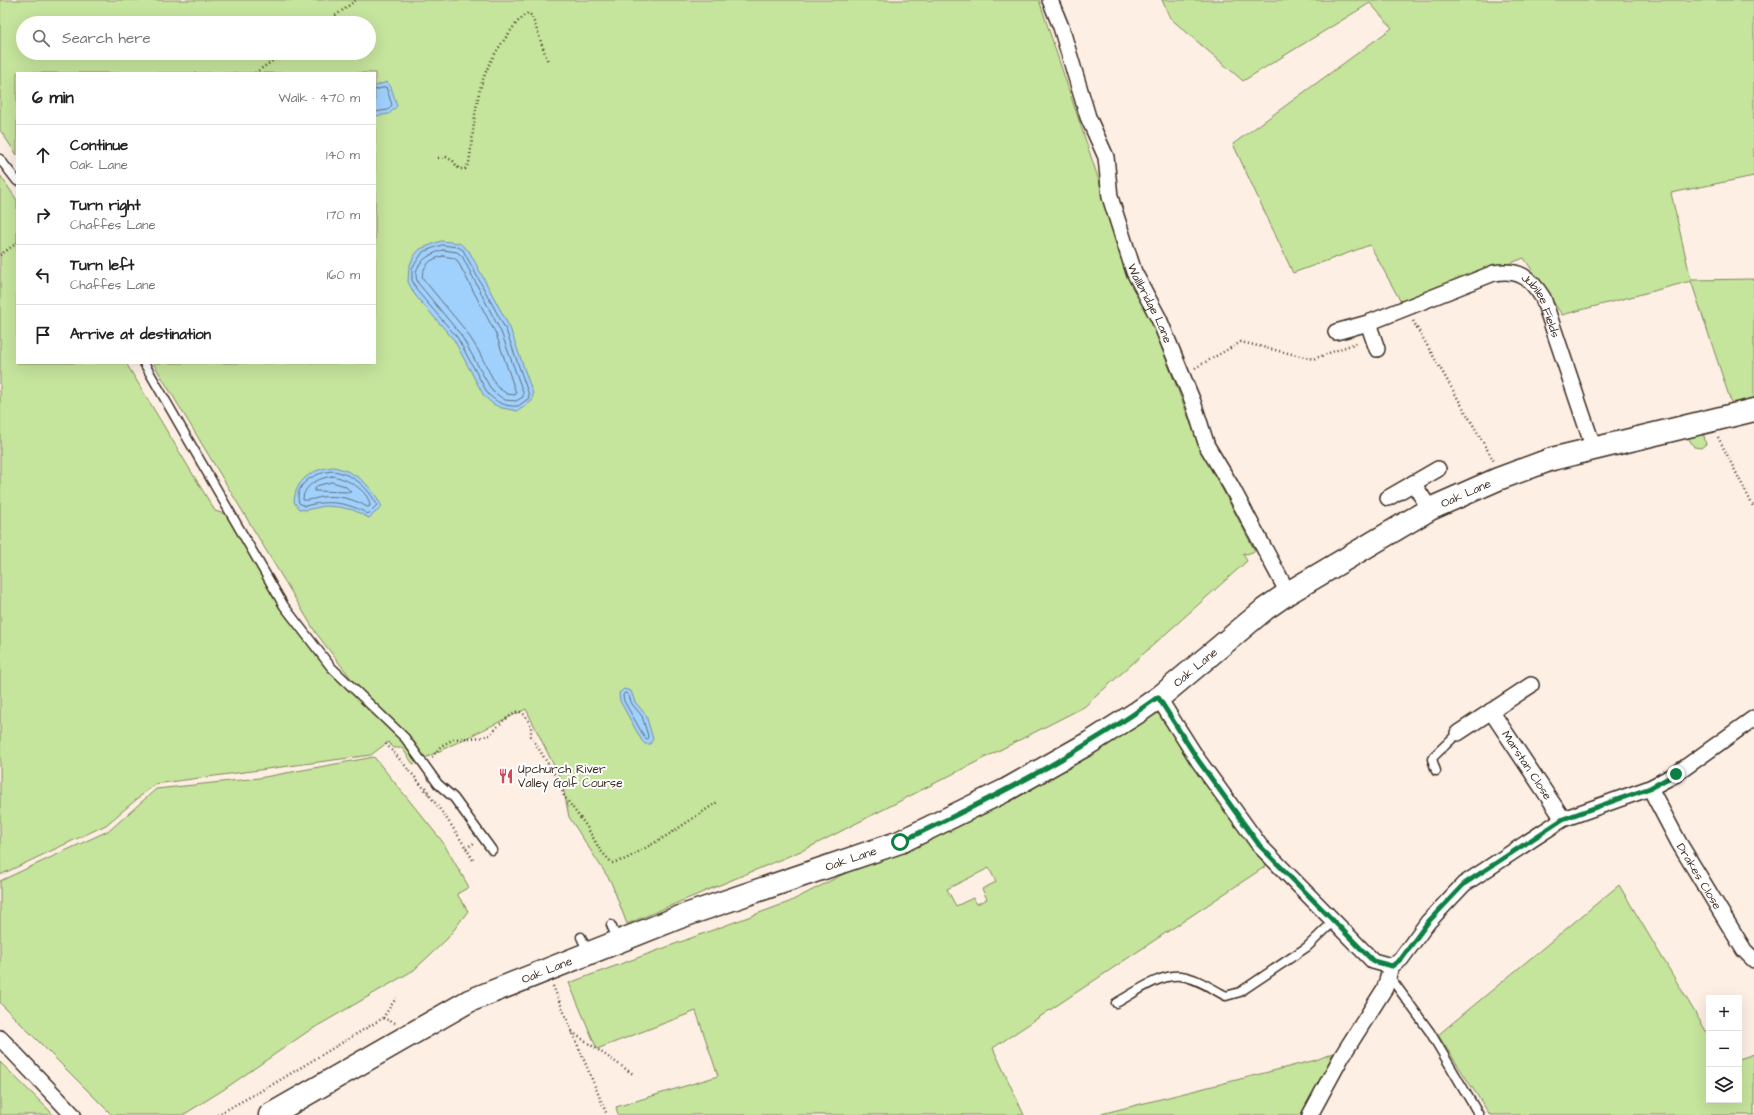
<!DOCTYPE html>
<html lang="en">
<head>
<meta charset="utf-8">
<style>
	:root { --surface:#fff; --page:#f6f6f6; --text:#202124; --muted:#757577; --line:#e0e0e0 }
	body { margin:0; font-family:"Architects Daughter",sans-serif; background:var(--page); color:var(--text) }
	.controls { position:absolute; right:12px; bottom:12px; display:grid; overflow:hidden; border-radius:0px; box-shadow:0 4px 16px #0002 }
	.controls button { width:36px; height:36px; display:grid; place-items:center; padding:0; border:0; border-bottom:1px solid var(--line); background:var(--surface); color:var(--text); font:20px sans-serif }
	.stop { position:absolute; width:12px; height:12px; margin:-9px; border:3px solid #0b8043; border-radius:50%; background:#fff }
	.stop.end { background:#0b8043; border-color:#fff; box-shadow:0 1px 4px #0008 }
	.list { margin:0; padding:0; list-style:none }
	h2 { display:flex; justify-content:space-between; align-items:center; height:52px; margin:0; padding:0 16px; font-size:17px }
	h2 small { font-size:13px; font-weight:400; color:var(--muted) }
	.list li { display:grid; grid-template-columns:26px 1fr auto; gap:12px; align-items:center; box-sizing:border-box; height:60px; padding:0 16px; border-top:1px solid var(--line) }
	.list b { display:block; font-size:15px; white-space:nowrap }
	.list p { margin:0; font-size:13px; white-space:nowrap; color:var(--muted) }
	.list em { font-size:13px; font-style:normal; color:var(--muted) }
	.icon { flex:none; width:22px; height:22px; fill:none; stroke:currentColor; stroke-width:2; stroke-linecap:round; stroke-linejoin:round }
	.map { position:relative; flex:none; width:1754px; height:1115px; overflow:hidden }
	.search { position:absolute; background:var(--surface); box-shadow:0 4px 16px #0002; left:16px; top:16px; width:360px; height:44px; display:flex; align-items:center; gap:10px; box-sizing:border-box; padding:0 14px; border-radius:22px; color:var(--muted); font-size:15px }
	.panel { position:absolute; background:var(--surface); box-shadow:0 4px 16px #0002; left:16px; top:72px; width:360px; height:292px; border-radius:0px }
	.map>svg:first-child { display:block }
</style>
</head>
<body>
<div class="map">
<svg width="1754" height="1115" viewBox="0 0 1754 1115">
	<rect width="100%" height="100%" fill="#fdefe4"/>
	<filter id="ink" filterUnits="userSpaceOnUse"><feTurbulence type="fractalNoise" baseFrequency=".025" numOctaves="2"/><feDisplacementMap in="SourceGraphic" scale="8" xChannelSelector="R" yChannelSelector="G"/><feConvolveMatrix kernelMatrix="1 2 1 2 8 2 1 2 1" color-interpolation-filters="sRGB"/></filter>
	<g filter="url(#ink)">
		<g fill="#c5e49c" stroke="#80875d" fill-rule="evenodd">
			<path d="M0,0H1039L1132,280L1144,302L1199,445L1255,551L1247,554L1243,553L1247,561L1084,707L808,848L627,924L611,882L569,817L562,782L526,709L413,764L402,748H394L388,742L371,755L155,784L106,825L0,875V175L17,200V363H126L215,511L225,514L231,519L284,610L383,720L316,633L153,363H375V73H17V155L0,130ZM23,23H369V53H23Z"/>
			<polygon points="1162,0 1754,0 1754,176 1671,193 1691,280 1754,279 1754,402 1733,408 1691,281 1562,315 1524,258 1402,304 1370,245 1293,273 1233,144 1392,28 1370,3 1243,81 1170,18"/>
			<polygon points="1703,432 1706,444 1701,448 1694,447 1687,436"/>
			<path d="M1158,713L1266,866L993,1048L1024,1115H618L616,1107L718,1076L696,1011L597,1049L569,983L789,902ZM989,868L996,882L982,889L987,899L977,904L973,898L956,906L947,889Z"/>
			<polygon points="374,757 442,841 469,887 457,894 468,911 447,939 414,970 307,1032 223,1090 183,1115 112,1115 0,1003 0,881 110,830 156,789 259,778"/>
			<polygon points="1619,885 1709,1036 1709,1100 1739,1100 1739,1059 1754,1054 1754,1115 1490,1115 1438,1035"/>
			<polygon points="1333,1053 1306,1115 1097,1115 1316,1060"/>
			<polygon points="0,1062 54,1115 0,1115"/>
		</g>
		<g fill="#a0d1fd" stroke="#788ea4">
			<polygon points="387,82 391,87 397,106 389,114 375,116 375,86"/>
			<polygon points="441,241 459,243 469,251 510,328 533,394 532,401 518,411 502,408 493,404 484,396 454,340 415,295 408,282 409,267 414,256 420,249"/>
			<path d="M333,467C356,471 372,486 382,507L369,518L353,510L339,507L325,506L305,510L299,509L294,502C295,480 312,469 333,467Z"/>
			<polygon points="624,689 631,691 635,702 646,715 653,739 650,744 645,744 642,741 620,701 619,693"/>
		</g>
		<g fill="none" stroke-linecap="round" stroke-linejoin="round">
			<g stroke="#636d77" stroke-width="1">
				<polyline points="375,90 386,87 392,105 388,110 375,112"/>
				<path d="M442,245L458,247L463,250L506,330L529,395L528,399L518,406C505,407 496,402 488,394L457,337L418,292L412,280V268L423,252Z"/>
				<path d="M443,250L457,252L462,256L501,332L523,392V397L516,401L505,400L492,391L461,335L418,283C410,266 428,254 443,250Z"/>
				<path d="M443,256L454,258L457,260L496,334L516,393L515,395L507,394L497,387L478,350L466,331L424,280L422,276C425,263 431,259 443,256Z"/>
				<path d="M333,471C353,474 368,487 377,505L368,514C348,502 327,500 305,506L299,503C293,483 317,472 333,471Z"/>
				<path d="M332,476C346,478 369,490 370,506L367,507C355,499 337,495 322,497C316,498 309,501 303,500C303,485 319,478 332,476Z"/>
				<polygon points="332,482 345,486 351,492 314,491 317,486"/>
				<polygon points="625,693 628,694 632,704 642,716 648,736 647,739 645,738 624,701 623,696"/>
			</g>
			<g stroke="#3b2a1e" stroke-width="11">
				<g id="lane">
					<polyline points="0,159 17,181"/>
					<polyline points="144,363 284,606 331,667 405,738 438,784 454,798 492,850"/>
					<polyline points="1436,771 1432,759 1434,756 1458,733"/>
					<polyline points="611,925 618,941"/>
					<polyline points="581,937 588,952"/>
					<polyline points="1390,977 1430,1032 1479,1115"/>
					<path d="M1116,1003C1135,993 1158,974 1181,976C1197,978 1212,989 1226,996L1240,992L1307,947L1333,922"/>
				</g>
			</g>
			<g stroke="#3b2a1e" stroke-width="18">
				<g id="street">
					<path id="s1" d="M1050,0L1061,27L1088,117L1106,157L1110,197L1134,272L1159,319L1193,402L1207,446L1231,486L1288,593"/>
					<polyline points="1368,323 1377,349"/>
					<path id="s2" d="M1336,332L1368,323L1494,273C1519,269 1530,277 1543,298L1594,449"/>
					<polyline points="1413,483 1430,509"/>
					<polyline points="1388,498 1438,469"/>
					<polyline points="1158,697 1198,760 1260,846 1373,961 1391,966 1401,959 1428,922 1464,884 1563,819 1650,788 1676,774 1754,718"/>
					<path id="s3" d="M1491,711L1563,819"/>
					<polyline points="1458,733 1531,685"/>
					<path id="s4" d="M1650,788L1679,843L1744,950L1754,960"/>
					<polyline points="0,1038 73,1115"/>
					<polyline points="1310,1115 1342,1056 1385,988 1391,966"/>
				</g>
			</g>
			<g stroke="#3b2a1e" stroke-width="25">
				<g id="secondary">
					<path id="s5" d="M270,1115L469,1001L680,917L900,842L1006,790L1089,743L1138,712L1161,696L1265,609L1288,593L1430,509L1498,479L1552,459L1754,410"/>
				</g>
			</g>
			<g stroke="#3b2a1e" stroke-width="2.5" stroke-dasharray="1 3" stroke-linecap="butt">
				<polyline points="326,23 356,0"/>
				<polyline points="255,73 284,53"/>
				<path d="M438,158L446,157L453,161L459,169H465L469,163C477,110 473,81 507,36C513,27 519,19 528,13L532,16L548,62"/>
				<polyline points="0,255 17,243"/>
				<polyline points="1413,321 1495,463"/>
				<polyline points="1195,368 1241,342 1313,359 1359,342"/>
				<polyline points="1718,437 1754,508"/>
				<path d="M386,744C418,779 449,818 473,860"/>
				<polyline points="432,757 441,746 454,739 484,737 489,735 503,721 516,712 520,712 525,715 531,726 531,736 559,782 564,796 587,827 600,850 612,863 626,859 668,835 719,801"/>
				<polyline points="426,787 429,795"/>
				<polyline points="466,848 474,843"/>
				<polyline points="553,986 607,1115"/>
				<polyline points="383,1018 395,1023"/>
				<polyline points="572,1032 633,1074"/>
				<polyline points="217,1115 275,1083 383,1018 396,998"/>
			</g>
			<use href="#lane" stroke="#fff" stroke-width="8"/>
			<use href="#street" stroke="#fff" stroke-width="15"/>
			<use href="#secondary" stroke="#fff" stroke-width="22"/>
		</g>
	</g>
	<g fill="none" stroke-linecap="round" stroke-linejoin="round" filter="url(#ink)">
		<path stroke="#0b8043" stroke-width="5" d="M900,842C989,800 1078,755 1158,697L1198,760L1260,846L1373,961L1392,966L1401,959L1428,922L1464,884L1563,819L1650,788L1676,774"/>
	</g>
	<defs>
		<g id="restaurant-bare" transform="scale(1.2)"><path d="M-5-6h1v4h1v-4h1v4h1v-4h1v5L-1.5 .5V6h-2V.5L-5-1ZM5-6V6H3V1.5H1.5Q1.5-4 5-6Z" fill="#d1495b" stroke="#fff" stroke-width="2.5" paint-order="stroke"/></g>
	</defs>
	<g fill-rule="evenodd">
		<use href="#restaurant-bare" x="506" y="776"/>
	</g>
	<g text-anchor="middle" stroke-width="4" stroke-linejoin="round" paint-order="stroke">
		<g font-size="12" fill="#3b2a1e" stroke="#fff">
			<text dy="4" stroke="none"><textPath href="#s1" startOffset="321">Wallbridge Lane</textPath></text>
			<text dy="4" stroke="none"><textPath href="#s2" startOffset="234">Jubilee Fields</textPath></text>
			<text dy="4" stroke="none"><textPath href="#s5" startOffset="1356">Oak Lane</textPath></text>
			<text dy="4" stroke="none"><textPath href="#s5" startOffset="1033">Oak Lane</textPath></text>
			<text dy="4" stroke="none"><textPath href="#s3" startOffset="65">Marstan Close</textPath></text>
			<text dy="4" stroke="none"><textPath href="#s5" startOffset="637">Oak Lane</textPath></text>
			<text dy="4" stroke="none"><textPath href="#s4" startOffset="101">Drakes Close</textPath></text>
			<text dy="4" stroke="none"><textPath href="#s5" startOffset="313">Oak Lane</textPath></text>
		</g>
		<g font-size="12" fill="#3b2a1e" stroke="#fff" text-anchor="start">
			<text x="518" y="773">Upchurch River<tspan x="518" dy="14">Valley Golf Course</tspan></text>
		</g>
	</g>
</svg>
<div class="controls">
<button>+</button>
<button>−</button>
<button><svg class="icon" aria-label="layers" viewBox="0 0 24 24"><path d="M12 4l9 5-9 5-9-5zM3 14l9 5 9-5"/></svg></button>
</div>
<div class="stop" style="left:900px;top:842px"></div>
<div class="stop end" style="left:1676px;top:774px"></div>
<div class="search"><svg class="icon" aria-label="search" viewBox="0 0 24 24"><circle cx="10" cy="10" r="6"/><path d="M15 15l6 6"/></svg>Search here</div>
<section class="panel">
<h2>6 min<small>Walk · 470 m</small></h2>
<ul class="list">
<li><svg class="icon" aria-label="ahead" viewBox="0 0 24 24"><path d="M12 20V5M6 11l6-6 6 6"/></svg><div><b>Continue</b><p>Oak Lane</p></div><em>140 m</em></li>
<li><svg class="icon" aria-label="right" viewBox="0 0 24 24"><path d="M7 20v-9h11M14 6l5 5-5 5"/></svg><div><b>Turn right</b><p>Chaffes Lane</p></div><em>170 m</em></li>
<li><svg class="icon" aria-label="left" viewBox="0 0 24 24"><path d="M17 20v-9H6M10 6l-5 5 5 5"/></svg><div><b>Turn left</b><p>Chaffes Lane</p></div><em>160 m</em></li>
<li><svg class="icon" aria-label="arrive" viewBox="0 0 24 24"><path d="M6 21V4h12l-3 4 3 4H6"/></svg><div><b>Arrive at destination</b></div></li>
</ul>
</section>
</div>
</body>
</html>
